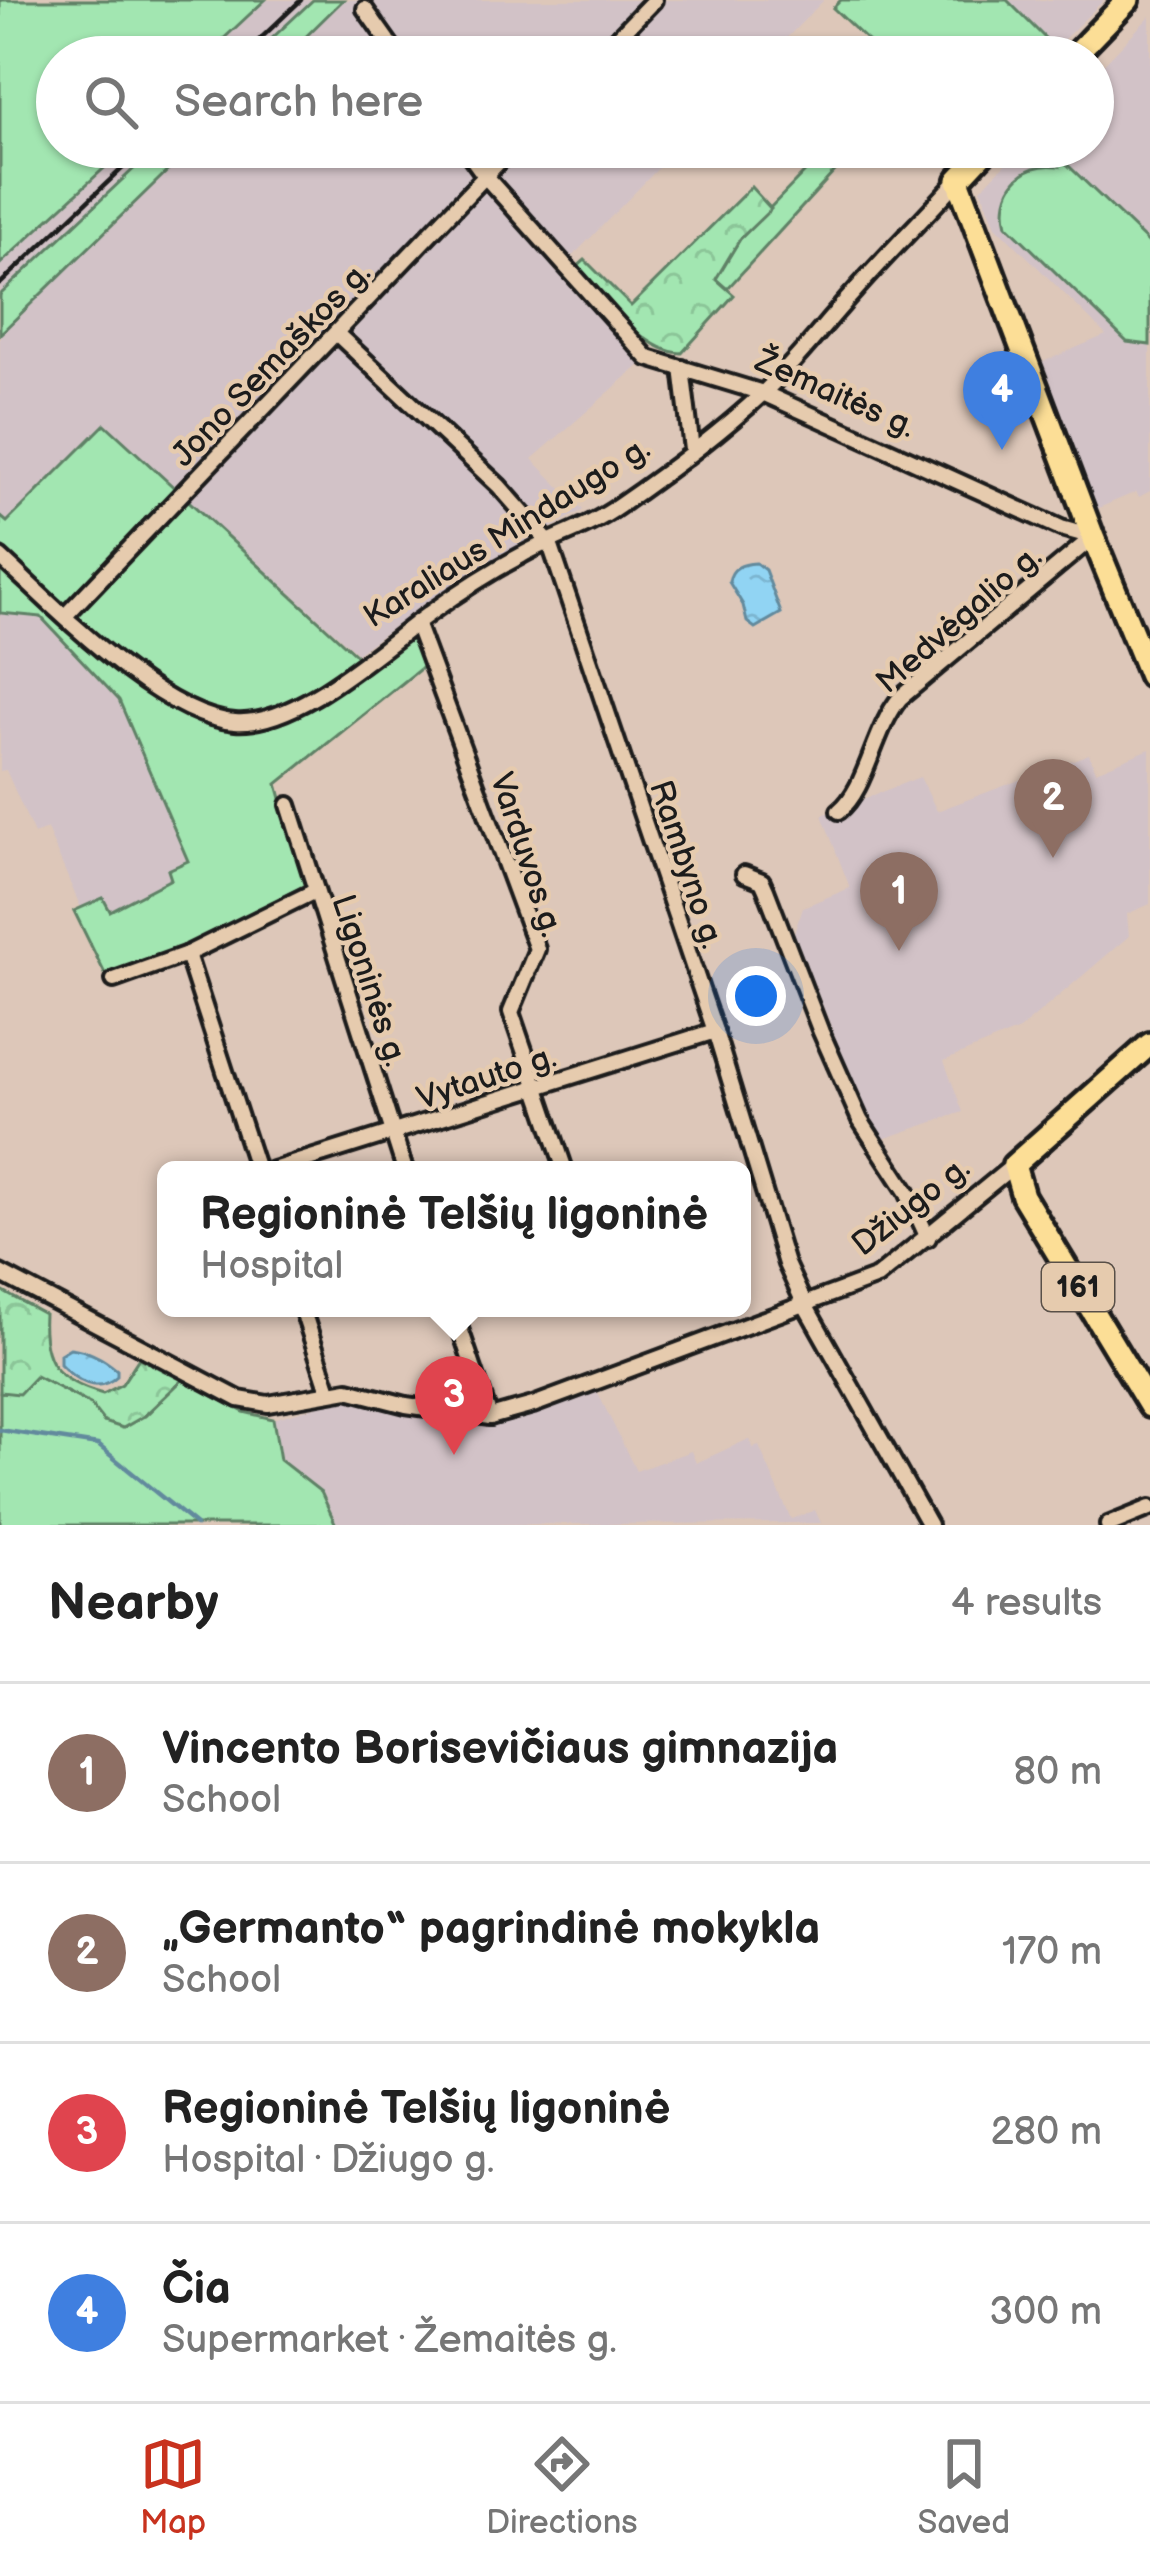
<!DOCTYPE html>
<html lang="en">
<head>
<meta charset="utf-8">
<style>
	:root { --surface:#fff; --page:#f6f6f6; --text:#222; --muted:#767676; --line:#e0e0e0; --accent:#c8321e }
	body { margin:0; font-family:"Balsamiq Sans",sans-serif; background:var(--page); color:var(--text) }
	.you { position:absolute; left:756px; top:996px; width:42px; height:42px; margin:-30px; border:9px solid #fff; border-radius:50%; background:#1a73e8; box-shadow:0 0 0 18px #1a73e833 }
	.badge { display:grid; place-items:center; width:78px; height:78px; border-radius:50%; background:var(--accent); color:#fff; font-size:39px; font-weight:700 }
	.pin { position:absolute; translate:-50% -99px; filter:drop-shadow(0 3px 6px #0008) }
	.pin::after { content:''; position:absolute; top:63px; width:42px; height:36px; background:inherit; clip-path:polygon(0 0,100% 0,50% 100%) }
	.popup { position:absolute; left:157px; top:1161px; width:594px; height:156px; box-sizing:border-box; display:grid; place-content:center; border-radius:18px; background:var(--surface); filter:drop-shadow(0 3px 9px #0005); font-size:39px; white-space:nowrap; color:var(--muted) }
	.popup b { font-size:45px; color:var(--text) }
	.popup::after { content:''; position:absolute; left:50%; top:100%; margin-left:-24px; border:24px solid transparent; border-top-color:var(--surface) }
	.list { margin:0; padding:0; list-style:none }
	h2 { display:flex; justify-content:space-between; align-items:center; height:156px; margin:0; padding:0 48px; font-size:51px }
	h2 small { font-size:39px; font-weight:400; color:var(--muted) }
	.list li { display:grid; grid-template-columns:78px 1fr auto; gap:36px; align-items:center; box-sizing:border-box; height:180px; padding:0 48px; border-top:3px solid var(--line) }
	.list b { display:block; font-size:45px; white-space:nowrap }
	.list p { margin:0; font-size:39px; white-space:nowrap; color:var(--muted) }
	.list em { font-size:39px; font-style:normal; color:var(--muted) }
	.icon { flex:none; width:66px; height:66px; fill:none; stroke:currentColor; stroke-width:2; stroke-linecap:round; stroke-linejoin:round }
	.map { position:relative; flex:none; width:1150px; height:1525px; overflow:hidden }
	.search { position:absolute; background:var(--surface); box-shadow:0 3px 9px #0004; left:36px; right:36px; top:36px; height:132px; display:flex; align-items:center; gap:30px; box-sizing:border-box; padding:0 42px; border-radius:66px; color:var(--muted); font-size:45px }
	.sheet { height:876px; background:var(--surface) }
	nav { display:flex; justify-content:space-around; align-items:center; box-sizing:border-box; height:168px; border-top:3px solid var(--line); background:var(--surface); font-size:33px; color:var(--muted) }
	nav a { display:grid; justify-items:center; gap:6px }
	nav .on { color:var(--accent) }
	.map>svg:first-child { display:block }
</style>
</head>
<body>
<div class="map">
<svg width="1150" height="1525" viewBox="0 0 1150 1525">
	<defs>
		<pattern id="forest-crowns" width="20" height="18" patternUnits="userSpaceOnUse" patternTransform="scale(3)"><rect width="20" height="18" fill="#a2e6b1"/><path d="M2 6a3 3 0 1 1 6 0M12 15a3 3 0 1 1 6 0" fill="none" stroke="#8bc598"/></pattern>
		<pattern id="water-ripples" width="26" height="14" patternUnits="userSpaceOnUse" patternTransform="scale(3)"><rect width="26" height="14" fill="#91d4f3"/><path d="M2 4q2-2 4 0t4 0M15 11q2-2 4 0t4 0" fill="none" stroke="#7cb5d0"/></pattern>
	</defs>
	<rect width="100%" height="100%" fill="#ddc7b9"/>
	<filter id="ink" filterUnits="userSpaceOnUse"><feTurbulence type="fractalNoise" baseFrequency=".00833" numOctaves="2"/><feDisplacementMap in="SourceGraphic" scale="24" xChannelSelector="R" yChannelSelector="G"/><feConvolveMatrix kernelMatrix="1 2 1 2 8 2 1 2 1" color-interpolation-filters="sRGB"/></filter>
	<g filter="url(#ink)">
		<g fill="#d2c2c7">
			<polygon points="265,0 313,0 252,57 204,57"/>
			<polygon points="343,0 824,0 768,57 285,57"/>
			<polygon points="1007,0 1104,0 1055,48"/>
			<polygon points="1150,16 1150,491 1139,497 1136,492 1094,510 1038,364 1106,335 996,226 981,189 1022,147 1093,147 1093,75"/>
			<polygon points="127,147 157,147 0,295 0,264"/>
			<polygon points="192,147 679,147 565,264 648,358 532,459 583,510 463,577 357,653 106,425 7,523 0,516 0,334"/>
			<polygon points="0,613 41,617 119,700 189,861 168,870 171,879 110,912 103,898 81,908 47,829 34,834 6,770 0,771"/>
			<polygon points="1150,749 1150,904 1127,914 1129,936 1019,1030 944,1061 963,1112 883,1139 864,1110 794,933 803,907 850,888 822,815 920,777 937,811 1089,754 1096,771"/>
			<polygon points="596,1389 636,1471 691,1451 696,1463 749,1439 753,1448 759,1446 791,1519 815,1510 821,1523 336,1525 321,1492 280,1460 273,1419 346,1398 475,1426 492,1426"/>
		</g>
		<g fill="#a2e6b1" stroke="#5f8166" stroke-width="3">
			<polygon points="0,0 265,0 204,57 57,57 57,147 127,147 0,264"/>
			<polygon points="313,0 343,0 285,57 252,57"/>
			<polygon points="841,0 1007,0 1049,42 1036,57 885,57 833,8"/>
			<polygon points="157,147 192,147 0,334 0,295"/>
			<polygon points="829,147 857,147 727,289 715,279 740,239"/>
			<path d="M1049,147L1150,244V345L1127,342L1007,225C998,190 1022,161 1058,166L1043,152Z"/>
			<polygon points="105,424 367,665 411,639 425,665 277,784 305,885 173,953 106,976 74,911 103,898 110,911 171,879 168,870 188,861 119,700 41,617 0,613 0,516 7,522"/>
			<polygon points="36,1376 90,1404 104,1422 145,1416 182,1380 244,1412 273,1419 280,1460 321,1492 336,1525 0,1525 0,1392 19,1393"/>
		</g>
		<g fill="url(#forest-crowns)" stroke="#5f8166" stroke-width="3">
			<path d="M751,187L771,209L740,239L716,279L734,295L682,353C641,352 604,295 577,267L585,260L631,306Z"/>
			<path d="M0,1290L44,1314C41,1362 56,1381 103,1394L122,1384L139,1358L182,1380L144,1416L123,1428L104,1422L90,1404L36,1376L19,1394L0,1392Z"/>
		</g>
		<g fill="url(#water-ripples)" stroke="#628a9d" stroke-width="3">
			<path d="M756,563L765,570L781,613L755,628L747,622L743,605L729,582C731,567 742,564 756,563Z"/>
			<path d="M70,1348C88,1350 103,1358 117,1370V1376C97,1395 76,1381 60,1364V1354Z"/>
		</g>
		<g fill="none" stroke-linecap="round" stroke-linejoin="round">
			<polyline stroke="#628a9d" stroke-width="4.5" points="0,1430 98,1445 196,1525"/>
			<g stroke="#1c1c1c" stroke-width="22">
				<g id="street">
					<polyline points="365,9 399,57"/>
					<polyline points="599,57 654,0"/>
					<polyline points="464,147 485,176 648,358 763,393 1061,528 1093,537"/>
					<polyline points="336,333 499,486 550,544 715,1031 786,1264 804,1303 929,1525"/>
					<polyline points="682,368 692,450"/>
					<path d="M0,557C56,608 159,716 235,722C297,727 381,648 430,613C459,592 490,572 522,555C554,537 588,528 619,506C668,472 718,435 762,394C795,363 823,326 853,293C887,254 924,218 958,180"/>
					<polyline points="65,616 513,147"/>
					<polyline points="416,623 537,949 511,1012 565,1170"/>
					<polyline points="289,805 405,1170"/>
					<path d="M839,811C867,789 873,731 900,698L1093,537"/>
					<polyline points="744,874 762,881 766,890 821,1032 860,1120 907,1192 928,1238"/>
					<polyline points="187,954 257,1170"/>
					<polyline points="114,980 187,954 315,891"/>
					<polyline points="273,1170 715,1031"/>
					<polyline points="0,1273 239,1399 268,1404 348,1390 406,1405 490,1417 533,1405 877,1277 1014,1165"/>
					<polyline points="302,1308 329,1391"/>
					<polyline points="453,1308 490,1417"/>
					<polyline points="1108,1525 1150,1508"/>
				</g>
			</g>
			<g stroke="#1c1c1c" stroke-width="30">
				<g id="primary">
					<polyline points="1073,57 1128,0"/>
					<polyline points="989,147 958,180 1093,537 1150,676"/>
					<polyline points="1150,1044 1014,1165 1023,1196 1150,1406"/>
				</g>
			</g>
			<use href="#street" stroke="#e6cbae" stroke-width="14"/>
			<use href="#primary" stroke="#fcde96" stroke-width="21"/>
			<g stroke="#1c1c1c" stroke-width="4.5">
				<polyline points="241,57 301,0"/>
				<polyline points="0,284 145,147"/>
			</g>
		</g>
	</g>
	<g text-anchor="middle" stroke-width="9" stroke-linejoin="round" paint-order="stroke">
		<rect fill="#e6cbae" stroke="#595048" stroke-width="3" x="1042" y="1263" width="72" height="48" rx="9"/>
		<g font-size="30" font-weight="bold" fill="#1c1c1c">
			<text x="1078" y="1297">161</text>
		</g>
		<g font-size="33" fill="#1c1c1c" stroke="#e6cbae">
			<text transform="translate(270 363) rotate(-46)" y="12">Jono Semaškos g.</text>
			<text transform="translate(836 392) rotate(24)" y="12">Žemaitės g.</text>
			<text transform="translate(506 531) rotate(-32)" y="12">Karaliaus Mindaugo g.</text>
			<text transform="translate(958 618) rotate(-41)" y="12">Medvėgalio g.</text>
			<text transform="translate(528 854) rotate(72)" y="12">Varduvos g.</text>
			<text transform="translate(688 864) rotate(72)" y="12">Rambyno g.</text>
			<text transform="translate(371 980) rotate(72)" y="12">Ligoninės g.</text>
			<text transform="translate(486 1076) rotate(-18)" y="12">Vytauto g.</text>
			<text transform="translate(910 1205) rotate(-38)" y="12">Džiugo g.</text>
		</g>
	</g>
</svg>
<div class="you"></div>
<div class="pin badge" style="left:899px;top:951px;background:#8d6e63">1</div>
<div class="pin badge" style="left:1053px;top:858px;background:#8d6e63">2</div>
<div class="pin badge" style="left:454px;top:1455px;background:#e0444e">3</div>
<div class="popup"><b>Regioninė Telšių ligoninė</b>Hospital</div>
<div class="pin badge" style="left:1002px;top:450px;background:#3f7fe0">4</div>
<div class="search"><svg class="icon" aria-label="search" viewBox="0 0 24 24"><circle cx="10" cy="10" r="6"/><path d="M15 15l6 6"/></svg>Search here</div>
</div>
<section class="sheet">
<h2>Nearby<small>4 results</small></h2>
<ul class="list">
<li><span class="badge" style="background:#8d6e63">1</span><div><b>Vincento Borisevičiaus gimnazija</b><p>School</p></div><em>80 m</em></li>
<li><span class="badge" style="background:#8d6e63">2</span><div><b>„Germanto“ pagrindinė mokykla</b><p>School</p></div><em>170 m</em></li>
<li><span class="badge" style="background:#e0444e">3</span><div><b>Regioninė Telšių ligoninė</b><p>Hospital · Džiugo g.</p></div><em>280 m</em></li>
<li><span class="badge" style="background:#3f7fe0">4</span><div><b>Čia</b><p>Supermarket · Žemaitės g.</p></div><em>300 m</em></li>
</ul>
</section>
<nav>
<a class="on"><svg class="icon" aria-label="map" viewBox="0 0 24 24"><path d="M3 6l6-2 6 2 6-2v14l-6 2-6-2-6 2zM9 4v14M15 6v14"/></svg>Map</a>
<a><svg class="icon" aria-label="directions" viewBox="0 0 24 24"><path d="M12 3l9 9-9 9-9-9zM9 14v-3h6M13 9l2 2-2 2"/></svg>Directions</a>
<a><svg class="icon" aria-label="saved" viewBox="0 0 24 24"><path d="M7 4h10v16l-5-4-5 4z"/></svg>Saved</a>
</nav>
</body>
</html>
